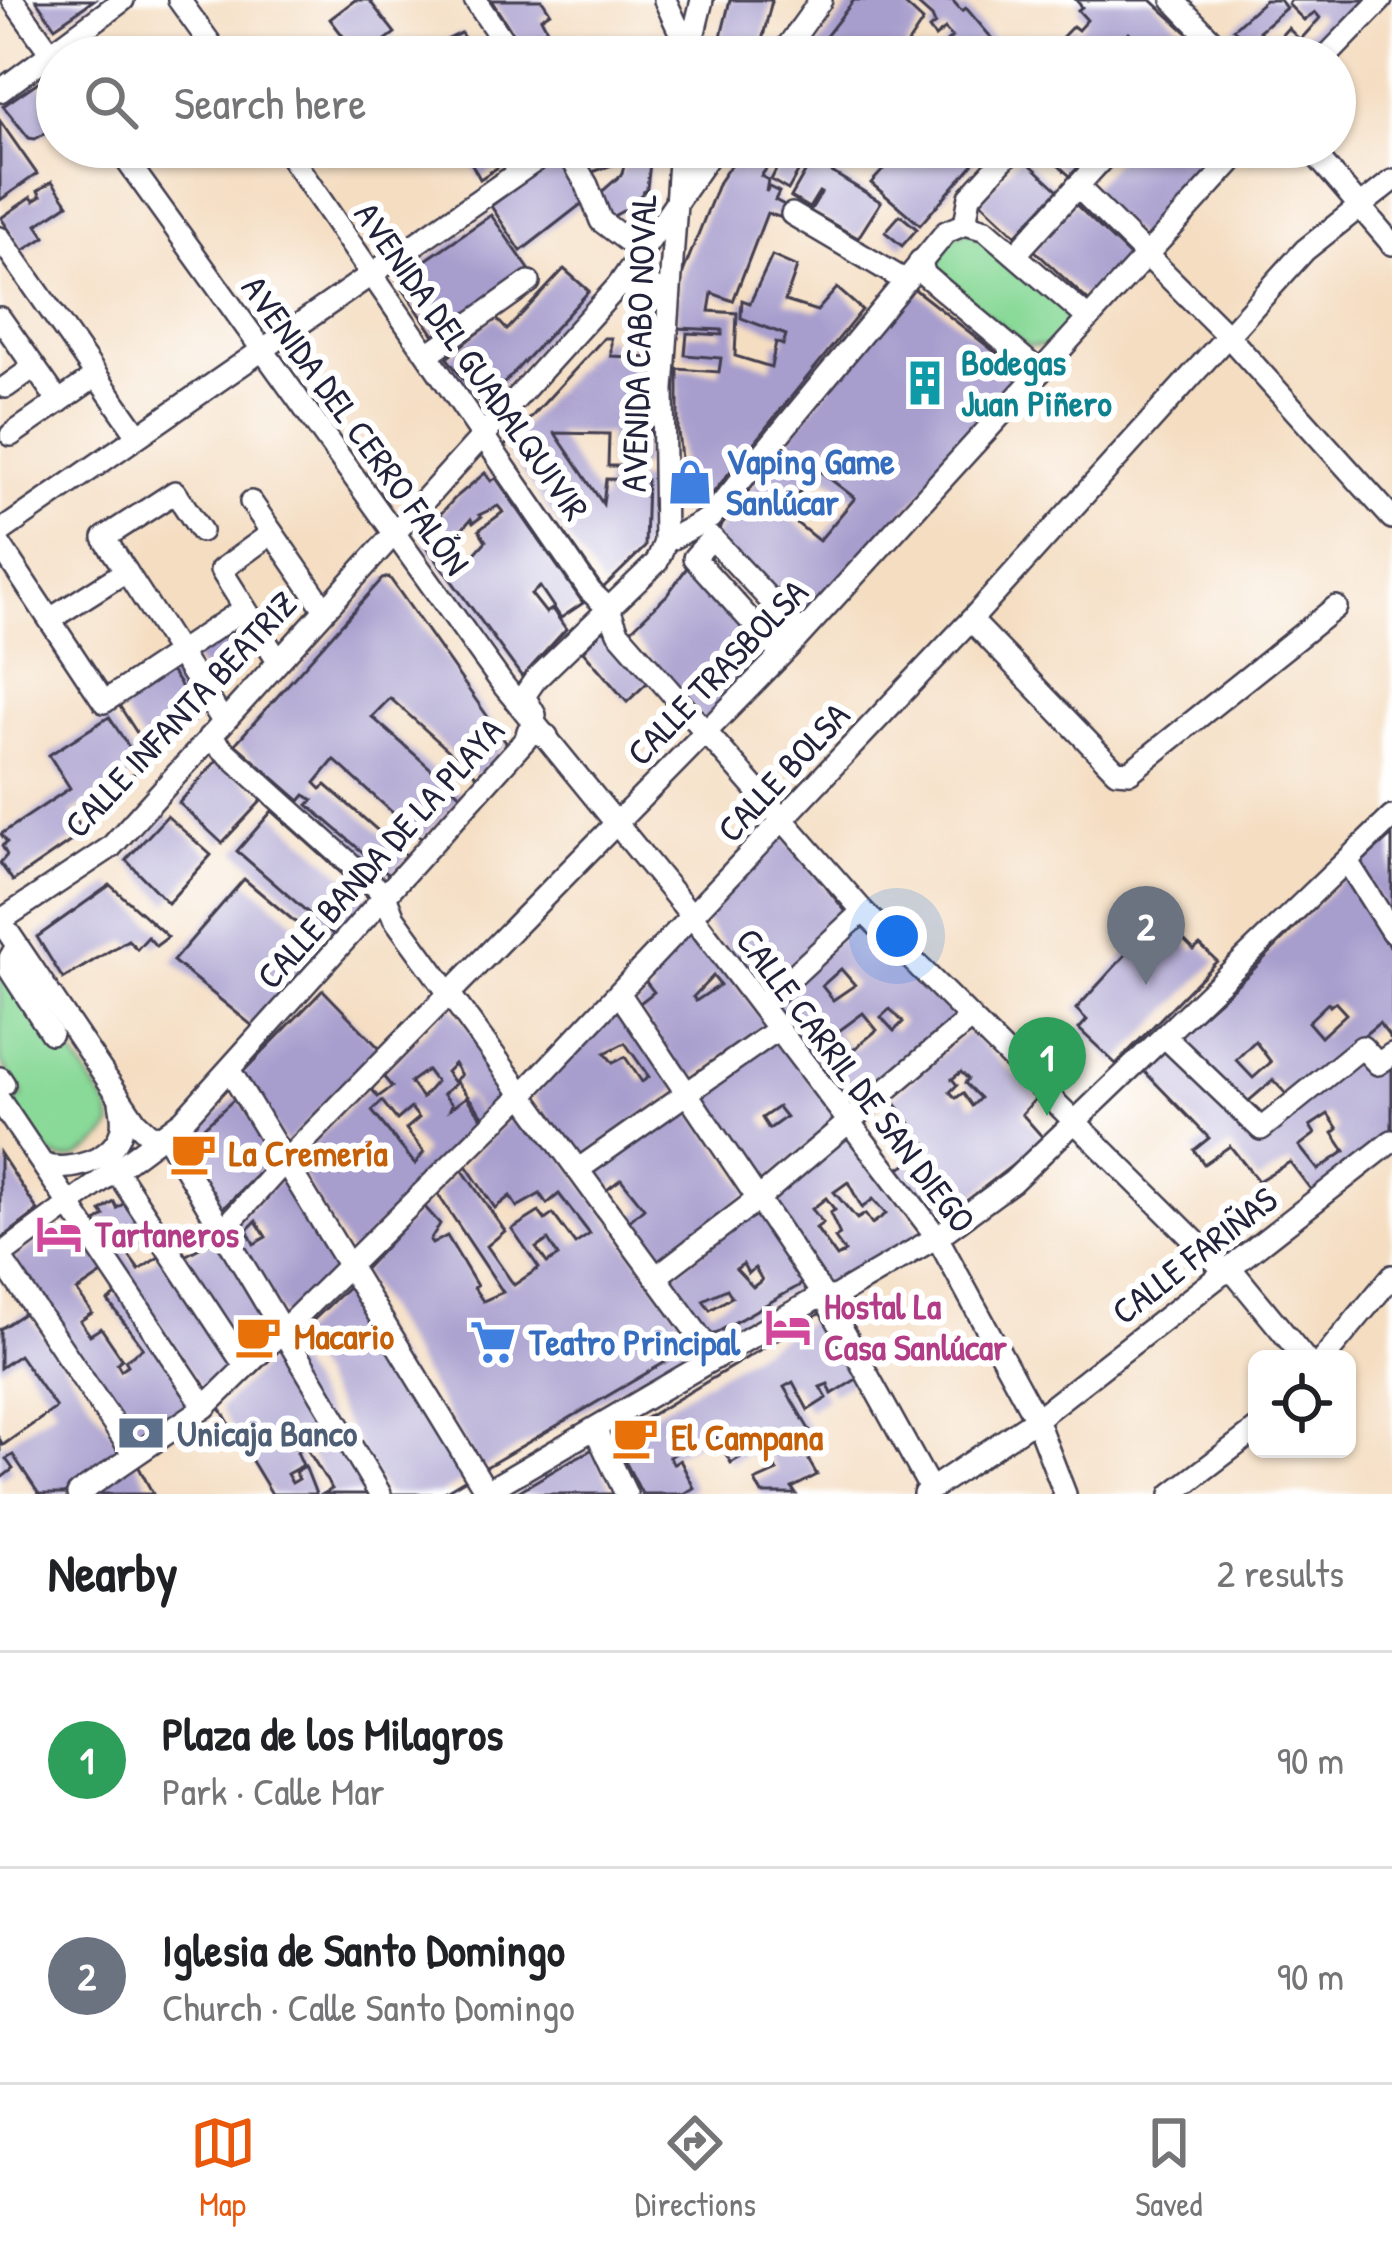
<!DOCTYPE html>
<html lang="en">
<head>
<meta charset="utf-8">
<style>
	:root { --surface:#fff; --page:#f6f6f6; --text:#202124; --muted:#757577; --line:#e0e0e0; --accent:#ea580c }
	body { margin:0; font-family:"Patrick Hand",sans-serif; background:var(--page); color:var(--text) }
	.controls { position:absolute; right:36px; bottom:36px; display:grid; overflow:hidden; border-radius:18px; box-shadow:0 3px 9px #0004 }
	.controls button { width:108px; height:108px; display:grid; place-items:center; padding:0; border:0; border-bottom:3px solid var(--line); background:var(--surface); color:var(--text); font:60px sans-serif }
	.you { position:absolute; left:897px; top:936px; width:42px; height:42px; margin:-30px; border:9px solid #fff; border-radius:50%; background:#1a73e8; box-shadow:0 0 0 18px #1a73e833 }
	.badge { display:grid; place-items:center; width:78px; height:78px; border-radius:50%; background:var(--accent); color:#fff; font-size:39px; font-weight:700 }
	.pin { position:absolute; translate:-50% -99px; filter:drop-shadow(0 3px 6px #0008) }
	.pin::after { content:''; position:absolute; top:63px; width:42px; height:36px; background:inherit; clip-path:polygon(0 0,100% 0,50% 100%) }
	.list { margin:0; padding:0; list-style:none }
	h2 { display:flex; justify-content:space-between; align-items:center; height:156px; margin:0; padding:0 48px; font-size:51px }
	h2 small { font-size:39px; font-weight:400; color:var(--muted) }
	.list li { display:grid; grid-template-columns:78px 1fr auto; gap:36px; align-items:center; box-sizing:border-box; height:216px; padding:0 48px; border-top:3px solid var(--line) }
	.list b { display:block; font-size:45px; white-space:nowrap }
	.list p { margin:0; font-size:39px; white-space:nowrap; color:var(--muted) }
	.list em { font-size:39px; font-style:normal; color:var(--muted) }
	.icon { flex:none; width:66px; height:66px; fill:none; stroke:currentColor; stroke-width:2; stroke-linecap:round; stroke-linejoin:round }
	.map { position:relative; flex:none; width:1392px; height:1494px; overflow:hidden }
	.search { position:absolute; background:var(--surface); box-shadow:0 3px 9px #0004; left:36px; right:36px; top:36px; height:132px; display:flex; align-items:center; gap:30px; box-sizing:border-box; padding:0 42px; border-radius:66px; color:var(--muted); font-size:45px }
	.sheet { height:588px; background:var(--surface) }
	nav { display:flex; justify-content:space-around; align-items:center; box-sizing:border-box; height:168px; border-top:3px solid var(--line); background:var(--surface); font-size:33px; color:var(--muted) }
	nav a { display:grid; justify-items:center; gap:6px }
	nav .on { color:var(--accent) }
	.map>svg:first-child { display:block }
</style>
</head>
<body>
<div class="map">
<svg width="1392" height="1494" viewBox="0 0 1392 1494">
	<rect width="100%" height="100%" fill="#fff"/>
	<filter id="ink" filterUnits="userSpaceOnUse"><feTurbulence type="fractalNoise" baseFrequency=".00833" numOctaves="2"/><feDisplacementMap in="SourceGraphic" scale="24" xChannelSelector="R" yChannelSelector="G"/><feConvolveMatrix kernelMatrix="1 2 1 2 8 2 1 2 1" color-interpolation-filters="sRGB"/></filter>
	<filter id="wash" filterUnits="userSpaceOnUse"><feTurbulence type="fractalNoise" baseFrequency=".004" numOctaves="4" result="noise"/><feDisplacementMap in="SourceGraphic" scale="48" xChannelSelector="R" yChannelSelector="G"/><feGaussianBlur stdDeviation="2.7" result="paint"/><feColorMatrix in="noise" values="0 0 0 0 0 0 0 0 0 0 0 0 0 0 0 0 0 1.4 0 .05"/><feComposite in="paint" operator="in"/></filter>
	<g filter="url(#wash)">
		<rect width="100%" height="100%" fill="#f4ddc1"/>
		<g fill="#89d998" stroke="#567e6a" stroke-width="3">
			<polygon points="970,230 1063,307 1067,324 1052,346 1027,346 939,277 934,260 939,243"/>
			<path d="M0,944L110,1110L112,1126C105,1139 97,1145 84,1153C50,1176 29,1129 12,1105L24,1095L0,1061Z"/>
		</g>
		<g id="blocks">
			<g fill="#a79ecd" fill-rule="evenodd">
				<polygon points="36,0 94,0 55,27"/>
				<polygon points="355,0 369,0 395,33 363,57 359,57 330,19"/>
				<polygon points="491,0 542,0 550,12 541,18 559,52 582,36 597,39 610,57 528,57"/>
				<polygon points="730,0 772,0 758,57 716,57"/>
				<polygon points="854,0 900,0 923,21 899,57 810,57"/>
				<polygon points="913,0 952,0 962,11 966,8 1008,57 966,57 957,47 950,53 943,45 952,37 945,29 935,37 929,29 935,24 932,17"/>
				<polygon points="1076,0 1151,0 1196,41 1181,57 1124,57 1139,42 1129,33 1105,57 1095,48 1086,57 1043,57 1073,26 1078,30 1087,20 1078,10 1082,7"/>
				<polygon points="1265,0 1280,0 1286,8 1259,31 1272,46 1288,28 1300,40 1320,18 1315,12 1304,20 1288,4 1291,0 1371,0 1315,57 1252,57 1244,48 1248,43 1233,29"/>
				<polygon points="461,33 476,57 411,57"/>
				<polygon points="38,82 57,109 57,126 35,139 29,138 3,106"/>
				<polygon points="0,121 37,174 0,200"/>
				<polygon points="475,147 528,147 480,179 468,157 478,152"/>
				<polygon points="590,147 606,147 612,165 587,174 580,151"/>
				<polygon points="628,147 652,147 647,188 630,207 606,220 597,196 622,174"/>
				<polygon points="743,147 785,147 783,153 775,147 763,161 769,165 761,176 768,180 766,192 769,187 779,192 775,200 790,208 785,219 767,213 733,301 712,293 709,311 737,313 735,356 771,367 776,342 783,345 786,335 741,318 742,300 750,303 772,256 797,267 785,301 817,311 837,288 862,310 704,504 686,505 678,431 678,369 719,372 721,358 685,355 687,333 722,335 722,330 677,328 680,280 719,182"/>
				<polygon points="904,147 988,147 920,225 871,183"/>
				<polygon points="1038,147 1097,147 1070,176"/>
				<polygon points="1129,147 1236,147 1145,244 1088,191"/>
				<polygon points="564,153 589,198 521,251 491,206"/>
				<polygon points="1021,156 1058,190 1016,235 980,201"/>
				<polygon points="782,158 801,167 788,190 771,180"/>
				<polygon points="812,160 881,202 858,238 810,211 821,193 819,192 809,208 791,197"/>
				<polygon points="52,181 68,204 37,225 45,237 23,251 1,218 31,197 34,201 41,196 38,191"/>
				<polygon points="1074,203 1134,260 1095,307 1034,250"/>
				<polygon points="491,215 531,272 438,341 397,280"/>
				<polygon points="900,215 917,229 902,246 885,232"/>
				<polygon points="564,269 589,291 483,406 447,358 495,317 507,330"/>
				<path d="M908,284L1027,377L797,629L712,538ZM817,469L855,498L819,541L784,513Z"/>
				<polygon points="630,320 648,320 647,349 629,347"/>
				<polygon points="604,338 611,338 611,356 652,358 650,435 644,435 643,466 608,466 609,434 555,433 603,504 606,479 647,480 645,547 603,588 504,447"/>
				<path d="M485,473L491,481L496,478L583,603L561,618L540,587L531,594L546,613L552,609L566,629L522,677L424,543V532L455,498ZM498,506L503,512L479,530L486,541L469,560L453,540L471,519L473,523L481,517L479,515Z"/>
				<polygon points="694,558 777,650 706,724 629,632 667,595"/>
				<polygon points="389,577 507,744 477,776 390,698 372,717 462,796 422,839 334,760 315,783 321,789 326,785 408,857 390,876 308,805 313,800 305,795 300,801 235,744 382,579"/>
				<polygon points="242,619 261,645 217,692 191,655"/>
				<polygon points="603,630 649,681 627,702 583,651"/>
				<polygon points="169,668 201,716 148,750 117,702"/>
				<polygon points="109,717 143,768 71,813 84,832 13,881 0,863 7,855 2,846 7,842 1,834 70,788 49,755"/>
				<polygon points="219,758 264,798 222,843 179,803"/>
				<polygon points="272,811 370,899 336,937 237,851"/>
				<polygon points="167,816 211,855 168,903 126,860"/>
				<polygon points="783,834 847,913 762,991 702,918"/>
				<polygon points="1392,835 1392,921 1357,866"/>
				<path d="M1346,875L1392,950V1040L1379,1023L1289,1097L1273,1080L1243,1106L1176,1039L1250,973ZM1335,1002L1346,1014L1321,1037L1308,1022L1328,1003L1330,1006ZM1255,1041L1271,1062L1253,1078L1236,1060Z"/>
				<polygon points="244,879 325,947 255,1028 173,961"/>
				<polygon points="110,885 168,937 156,946 148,937 137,949 128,940 63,979 37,937"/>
				<polygon points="1129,904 1153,926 1158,914 1194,950 1200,945 1217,961 1116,1064 1079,1029 1087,1020 1076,1009 1138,941 1115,921"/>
				<path d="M858,921L956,1018L850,1109L769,1004ZM841,969L855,985L833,1000L822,986ZM890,1009L903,1022L894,1031L881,1017ZM863,1013L877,1030L852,1051L836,1033ZM813,1023L828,1039L816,1047L803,1030Z"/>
				<path d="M691,928L766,1024L688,1082L636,1006L654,992L643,978ZM713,976L720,985L696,1001L693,997Z"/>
				<polygon points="323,990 380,1049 286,1144 240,1075"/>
				<path d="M620,1003L679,1088L580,1161L533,1096ZM625,1043L649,1077L642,1082L625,1057L613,1063L605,1053Z"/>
				<path d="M451,1006L513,1088L484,1117L455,1080L461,1075L454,1064L446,1072L455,1084L443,1094L452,1104L450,1109L466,1097L483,1119L352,1255L294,1162L370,1087L378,1097L392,1087L382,1075ZM427,1070L436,1082L422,1098L410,1082ZM382,1101L397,1120L411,1108L419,1118L406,1129L424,1152L415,1164L372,1111Z"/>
				<path d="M968,1032L1038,1096L1022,1114L1045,1140L937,1224L896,1171L929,1147L891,1098ZM961,1072L968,1079L965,1083L980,1098L972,1106L963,1093L956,1098L950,1092L957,1085L952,1079Z"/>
				<path d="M776,1036L840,1119L759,1187L696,1095ZM778,1107L786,1117L769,1129L762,1118Z"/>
				<path d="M1167,1049L1259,1136L1360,1054L1392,1060V1133L1315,1195L1290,1162L1258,1181L1230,1146L1204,1164L1194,1150L1209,1138L1144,1071ZM1328,1114L1338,1129L1333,1133L1345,1151L1318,1170L1299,1146L1315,1134L1310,1126Z"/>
				<polygon points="238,1096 276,1156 218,1213 179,1149"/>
				<polygon points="686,1102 749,1193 663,1262 652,1260 626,1224 644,1208 621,1179 603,1193 588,1173"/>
				<path d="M524,1103L698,1343L481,1470L362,1272L424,1206L440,1224L430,1240L432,1244L447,1236L477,1286L474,1288L483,1301L503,1292L437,1193L461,1168L505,1231L487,1246L514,1285L539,1268L512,1229L539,1212L545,1220L553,1214L575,1244L590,1234L559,1194L547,1204L540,1194L517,1207L510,1196L495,1208L465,1164ZM548,1240L558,1256L547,1263L536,1248Z"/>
				<path d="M849,1133L923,1235L828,1292L767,1202ZM848,1182L862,1208L873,1199L886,1214L872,1224L865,1214L857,1219L834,1192ZM826,1198L835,1210L830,1213L840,1235L835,1238L845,1252L837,1257L816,1228L823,1223L812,1209Z"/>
				<polygon points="0,1153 38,1211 0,1240"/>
				<path d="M287,1172L344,1264L285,1320L229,1228ZM256,1221L266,1237L254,1244L247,1230Z"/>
				<polygon points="129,1200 153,1234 126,1252 139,1270 165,1253 238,1365 207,1396 93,1224 105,1216 101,1211 114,1202 117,1208"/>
				<path d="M760,1207L809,1280L709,1337L667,1278ZM743,1264L748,1273L755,1268L762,1280L753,1287L736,1269ZM727,1289L732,1297L710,1310L703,1300Z"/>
				<polygon points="82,1232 108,1270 77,1291 92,1313 80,1321 90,1335 101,1328 122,1359 117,1363 121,1370 128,1365 125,1360 143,1348 108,1301 122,1291 197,1406 138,1446 13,1259 42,1239 52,1252"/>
				<polygon points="220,1237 277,1329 247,1358 181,1258"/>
				<polygon points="350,1285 471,1476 441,1494 386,1494 296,1337"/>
				<polygon points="826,1310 860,1377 832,1394 828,1384 820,1387 827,1398 808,1410 793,1382 784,1387 813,1436 800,1445 817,1475 792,1488 796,1494 762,1494 755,1481 777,1471 762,1443 755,1447 751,1440 746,1443 751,1451 731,1463 714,1433 669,1457 674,1464 680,1460 694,1488 683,1494 642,1494 613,1438"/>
				<polygon points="26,1312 124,1449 64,1494 39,1494 13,1455 6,1459 13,1469 0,1479 0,1440 3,1445 56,1408 19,1355 0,1368 0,1329"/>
				<polygon points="285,1345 373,1494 323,1494 332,1489 305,1446 297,1452 303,1465 287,1474 292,1483 299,1479 295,1472 305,1466 316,1494 272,1494 220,1408"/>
				<polygon points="593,1449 614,1494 514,1494 570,1461"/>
				<polygon points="135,1460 153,1494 91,1494"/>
			</g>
		</g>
	</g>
	<g filter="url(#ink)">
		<use href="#blocks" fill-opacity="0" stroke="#423e4f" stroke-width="3"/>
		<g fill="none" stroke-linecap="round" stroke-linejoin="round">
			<g stroke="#423e4f" stroke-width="26">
				<g id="minor">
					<polyline points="13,0 57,62"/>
					<polyline points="179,0 220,57"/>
					<polyline points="475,0 514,57"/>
					<polyline points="665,0 678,28 693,35"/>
					<polyline points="1173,0 1228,57"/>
					<polyline points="688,57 702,0"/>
					<polyline points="780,57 821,0"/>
					<polyline points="1326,57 1381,0"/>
					<polyline points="0,91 123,0"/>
					<polyline points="117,147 504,686 692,916 937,1237 1036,1419 1065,1494"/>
					<polyline points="284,147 590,591 609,609"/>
					<polyline points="565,147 587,185 601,221 642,252"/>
					<polyline points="1309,147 1392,244"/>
					<polyline points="1077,186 1228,336 1392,518"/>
					<polyline points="792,214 904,280"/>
					<polyline points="965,224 970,196 1015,147"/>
					<polyline points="0,238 138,435"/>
					<polyline points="1016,254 1113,147"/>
					<polyline points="920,261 925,275 1040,372"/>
					<polyline points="618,286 649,284 663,295 668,307"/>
					<polyline points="0,318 59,402"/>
					<polyline points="428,354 529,282"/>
					<polyline points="6,387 34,367"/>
					<polyline points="11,435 96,376"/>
					<polyline points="251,502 324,608"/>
					<polyline points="0,532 555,147"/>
					<polyline points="272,533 221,570 277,659"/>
					<polygon points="712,538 797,629 777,650 694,558"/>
					<polyline points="665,542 663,389 680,147"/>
					<polyline points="0,545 104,702 244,609"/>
					<polyline points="126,571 223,721"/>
					<polyline points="609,609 618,632 863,911 1227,1273"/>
					<polyline points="52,618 126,571 104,538 175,492 201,531"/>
					<polyline points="971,620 1116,771 1130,772 1336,607"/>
					<polyline points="535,715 524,696 535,680 657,562 665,542 710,518 946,232 965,224 986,230 1088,318"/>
					<polyline points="209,737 385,895 394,918 715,1358"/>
					<polyline points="1347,861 1392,932"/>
					<polyline points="0,920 136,1122 150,1135 166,1136"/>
					<polyline points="0,921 111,847 618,286 715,147"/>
					<polyline points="17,946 10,958 10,970 51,1033"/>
					<polyline points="619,993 825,1298 930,1488"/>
					<polyline points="761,1006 863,911"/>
					<polyline points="1164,1036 1261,1129 1362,1047 1378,1064 1392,1054"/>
					<polyline points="230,1071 488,1494"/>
					<polyline points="0,1078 4,1084"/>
					<polyline points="0,1101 205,1407"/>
					<polyline points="166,1136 380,1494"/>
					<path d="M44,1165C69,1173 112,1161 121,1132C124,1123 122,1112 120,1102"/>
					<polyline points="579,1169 778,1029"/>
					<polyline points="117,1172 245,1366"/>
					<polyline points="223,1230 287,1159 791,645 1245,147"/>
					<polyline points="0,1256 183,1120 526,739 528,731 547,736"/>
					<polyline points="0,1257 133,1453"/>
					<polyline points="1232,1270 1305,1359"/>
					<polyline points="656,1277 759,1198 970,1019"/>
					<polyline points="1323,1359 1392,1276"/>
					<polyline points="595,1429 626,1494"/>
					<polyline points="78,1494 205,1407 524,1093 971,620 1305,250 1392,181"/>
					<polyline points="482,1494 814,1300 836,1296 937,1237 1012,1182 1392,817"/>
					<polyline points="924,1494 1036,1419 1392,1141"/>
					<polyline points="1172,1494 1257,1429"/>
				</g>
			</g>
			<use href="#minor" stroke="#fff" stroke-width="21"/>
		</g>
	</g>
	<defs>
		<g id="building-bare" transform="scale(3.6)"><path d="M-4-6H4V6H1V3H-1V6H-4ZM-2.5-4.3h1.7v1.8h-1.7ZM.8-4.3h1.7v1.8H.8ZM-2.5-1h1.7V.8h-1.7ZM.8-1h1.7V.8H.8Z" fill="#0f9aa8" stroke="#fff" stroke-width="2.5" paint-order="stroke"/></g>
		<g id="shop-bare" transform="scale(3.6)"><path d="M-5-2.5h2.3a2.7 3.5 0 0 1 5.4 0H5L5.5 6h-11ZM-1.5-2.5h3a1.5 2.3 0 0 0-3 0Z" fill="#3f7fe0" stroke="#fff" stroke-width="2.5" paint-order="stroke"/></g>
		<g id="cafe-bare" transform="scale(3.6)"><path d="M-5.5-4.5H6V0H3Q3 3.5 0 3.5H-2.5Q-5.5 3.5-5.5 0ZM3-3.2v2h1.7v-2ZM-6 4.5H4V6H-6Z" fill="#e8710a" stroke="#fff" stroke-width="2.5" paint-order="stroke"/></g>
		<g id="hotel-bare" transform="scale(3.6)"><path d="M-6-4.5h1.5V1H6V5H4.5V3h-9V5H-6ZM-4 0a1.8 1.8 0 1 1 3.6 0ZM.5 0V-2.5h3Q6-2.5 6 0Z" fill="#d1479c" stroke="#fff" stroke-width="2.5" paint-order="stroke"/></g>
		<g id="supermarket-bare" transform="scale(3.6)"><path d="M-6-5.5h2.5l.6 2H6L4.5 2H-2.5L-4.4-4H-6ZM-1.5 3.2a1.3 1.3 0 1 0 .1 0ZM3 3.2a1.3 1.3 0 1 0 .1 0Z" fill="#3f7fe0" stroke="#fff" stroke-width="2.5" paint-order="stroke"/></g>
		<g id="bank-bare" transform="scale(3.6)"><path d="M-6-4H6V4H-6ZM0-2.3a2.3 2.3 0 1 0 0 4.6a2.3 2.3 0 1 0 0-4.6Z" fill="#5c6f8a" stroke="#fff" stroke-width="2.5" paint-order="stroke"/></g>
	</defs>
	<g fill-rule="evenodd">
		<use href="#building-bare" x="925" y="383"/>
		<use href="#shop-bare" x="690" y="482"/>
		<use href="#cafe-bare" x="193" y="1153"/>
		<use href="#hotel-bare" x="59" y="1234"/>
		<use href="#hotel-bare" x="788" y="1327"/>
		<use href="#cafe-bare" x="258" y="1336"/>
		<use href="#supermarket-bare" x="493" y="1342"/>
		<use href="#bank-bare" x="141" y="1433"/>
		<use href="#cafe-bare" x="635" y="1437"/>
	</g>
	<g text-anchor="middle" stroke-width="12" stroke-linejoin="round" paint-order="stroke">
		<g font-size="36" fill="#22223b" stroke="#fff">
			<text transform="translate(638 343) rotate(-88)" y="13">AVENIDA CABO NOVAL</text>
			<text transform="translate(472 361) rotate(55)" y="13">AVENIDA DEL GUADALQUIVIR</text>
			<text transform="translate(356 425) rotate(54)" y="13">AVENIDA DEL CERRO FALÓN</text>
			<text transform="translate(717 672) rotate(-46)" y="13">CALLE TRASBOLSA</text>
			<text transform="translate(180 714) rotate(-47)" y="13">CALLE INFANTA BEATRIZ</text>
			<text transform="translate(783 772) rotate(-47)" y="13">CALLE BOLSA</text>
			<text transform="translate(380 853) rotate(-48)" y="13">CALLE BANDA DE LA PLAYA</text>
			<text transform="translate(856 1080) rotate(53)" y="13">CALLE CARRIL DE SAN DIEGO</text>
			<text transform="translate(1194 1255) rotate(-38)" y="13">CALLE FARIÑAS</text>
		</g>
		<g font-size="36" font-weight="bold" fill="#0d838f" stroke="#fff" text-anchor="start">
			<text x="961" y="375">Bodegas<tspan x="961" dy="41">Juan Piñero</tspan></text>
		</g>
		<g font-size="36" font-weight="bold" fill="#366cbe" stroke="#fff" text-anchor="start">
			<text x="726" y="474">Vaping Game<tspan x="726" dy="41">Sanlúcar</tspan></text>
			<text x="529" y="1355">Teatro Principal</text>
		</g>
		<g font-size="36" font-weight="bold" fill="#c56008" stroke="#fff" text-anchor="start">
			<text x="229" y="1166">La Cremería</text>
			<text x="294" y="1349">Macario</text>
			<text x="671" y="1450">El Campana</text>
		</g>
		<g font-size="36" font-weight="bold" fill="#b23c85" stroke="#fff" text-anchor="start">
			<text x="95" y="1247">Tartaneros</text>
			<text x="824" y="1319">Hostal La<tspan x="824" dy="41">Casa Sanlúcar</tspan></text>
		</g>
		<g font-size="36" font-weight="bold" fill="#4e5e75" stroke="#fff" text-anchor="start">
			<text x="177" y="1446">Unicaja Banco</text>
		</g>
	</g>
</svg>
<div class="controls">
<button><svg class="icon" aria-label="locate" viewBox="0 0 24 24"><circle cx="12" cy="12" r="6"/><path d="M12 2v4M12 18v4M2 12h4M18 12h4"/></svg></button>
</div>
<div class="you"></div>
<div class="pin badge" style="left:1047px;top:1116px;background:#2e9e5b">1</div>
<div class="pin badge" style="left:1146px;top:985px;background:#6b7280">2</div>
<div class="search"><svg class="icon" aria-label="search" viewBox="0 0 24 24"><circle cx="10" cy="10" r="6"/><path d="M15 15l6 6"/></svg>Search here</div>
</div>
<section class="sheet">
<h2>Nearby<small>2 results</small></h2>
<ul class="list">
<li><span class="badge" style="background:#2e9e5b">1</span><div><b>Plaza de los Milagros</b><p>Park · Calle Mar</p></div><em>90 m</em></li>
<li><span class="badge" style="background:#6b7280">2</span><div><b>Iglesia de Santo Domingo</b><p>Church · Calle Santo Domingo</p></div><em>90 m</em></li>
</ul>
</section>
<nav>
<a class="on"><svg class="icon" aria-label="map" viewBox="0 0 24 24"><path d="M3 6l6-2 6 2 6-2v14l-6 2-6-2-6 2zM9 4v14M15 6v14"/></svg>Map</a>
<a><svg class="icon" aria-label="directions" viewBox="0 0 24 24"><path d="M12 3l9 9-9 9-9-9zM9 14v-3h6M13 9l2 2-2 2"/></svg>Directions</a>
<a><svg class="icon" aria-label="saved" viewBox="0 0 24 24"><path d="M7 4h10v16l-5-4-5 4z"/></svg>Saved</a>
</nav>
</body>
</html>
